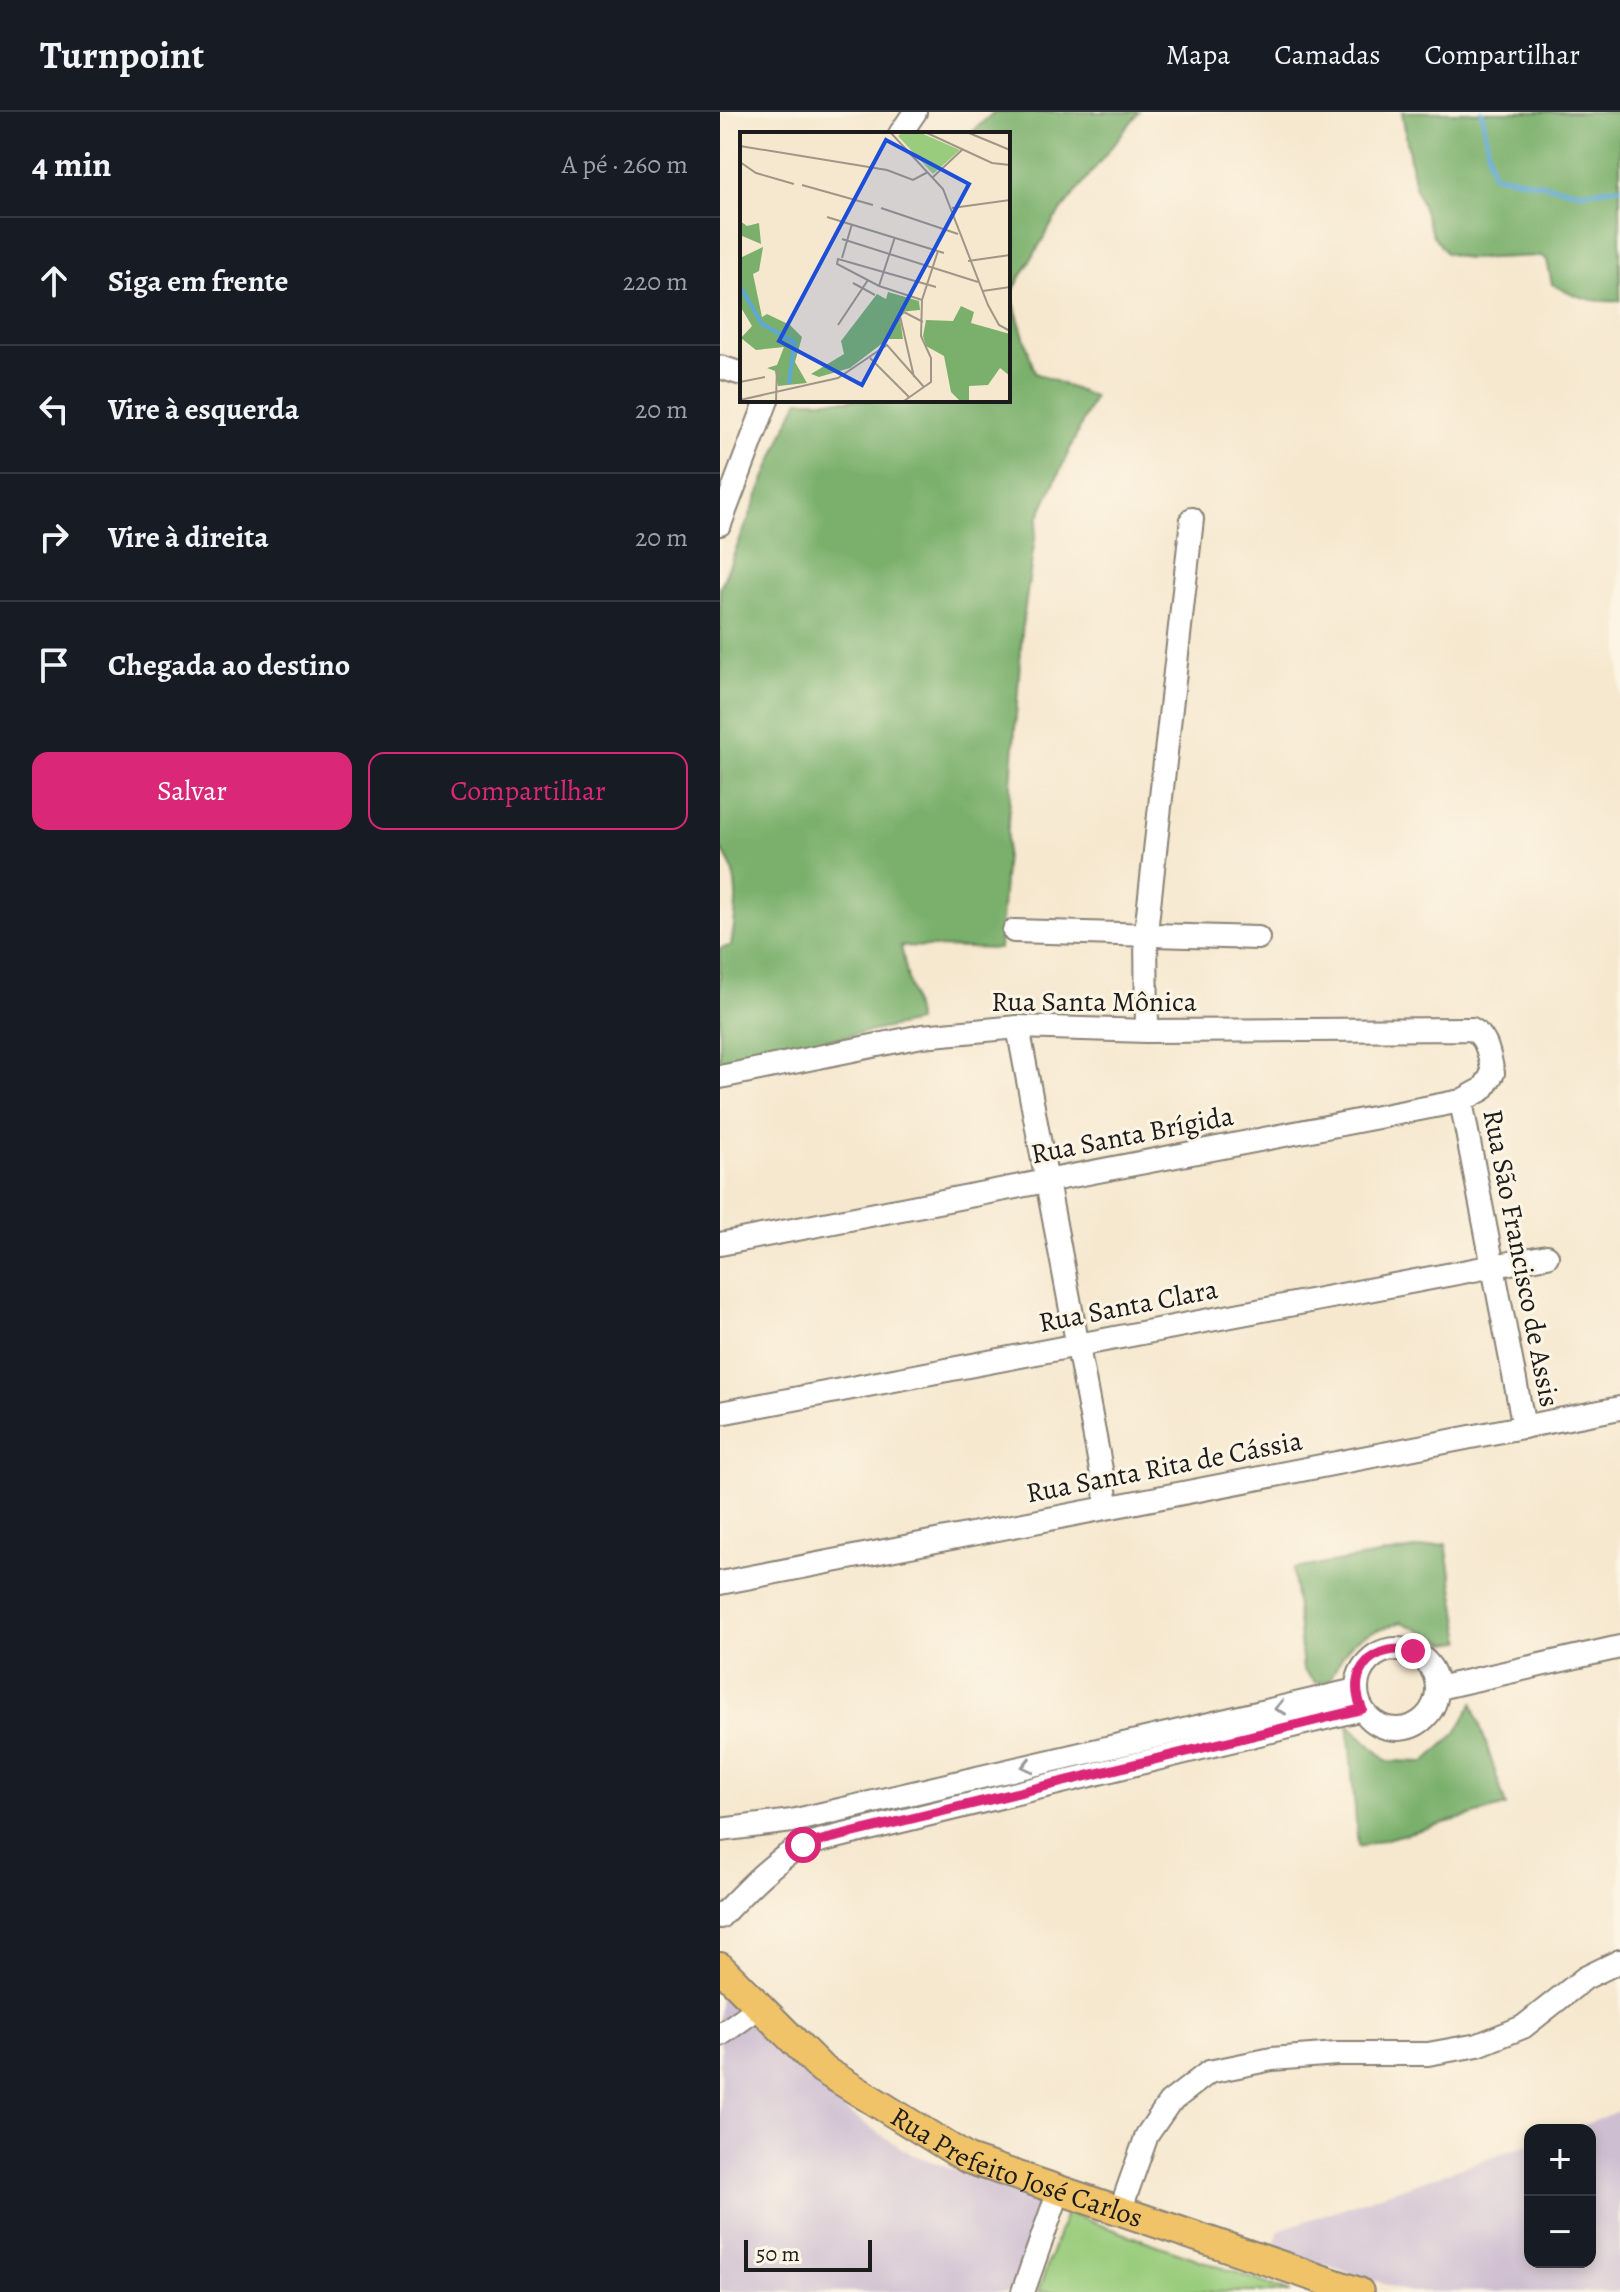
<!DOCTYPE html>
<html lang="pt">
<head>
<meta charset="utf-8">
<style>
	:root { --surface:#171b24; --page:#20242c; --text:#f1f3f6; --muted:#9ea1a6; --line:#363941; --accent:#db2777 }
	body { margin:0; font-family:Alegreya,serif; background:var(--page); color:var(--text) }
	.controls { position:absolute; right:24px; bottom:24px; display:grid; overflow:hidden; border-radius:16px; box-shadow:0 4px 12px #0003 }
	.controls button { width:72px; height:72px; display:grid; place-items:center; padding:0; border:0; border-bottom:2px solid var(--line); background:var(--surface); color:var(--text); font:40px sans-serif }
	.scale { position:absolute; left:24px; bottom:20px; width:128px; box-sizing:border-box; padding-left:8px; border:4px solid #1c1c1c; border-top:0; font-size:22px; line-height:28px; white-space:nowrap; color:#1c1c1c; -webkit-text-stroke:6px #fcf5e5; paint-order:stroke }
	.stop { position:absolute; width:24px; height:24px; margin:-18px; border:6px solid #db2777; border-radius:50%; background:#fff }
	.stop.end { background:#db2777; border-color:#fff; box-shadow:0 2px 8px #0008 }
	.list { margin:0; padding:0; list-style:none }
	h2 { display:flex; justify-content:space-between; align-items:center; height:104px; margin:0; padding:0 32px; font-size:34px }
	h2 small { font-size:26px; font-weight:400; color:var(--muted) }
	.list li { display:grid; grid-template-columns:52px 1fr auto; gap:24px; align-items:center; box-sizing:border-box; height:128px; padding:0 32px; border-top:2px solid var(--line) }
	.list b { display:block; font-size:30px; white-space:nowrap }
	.list em { font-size:26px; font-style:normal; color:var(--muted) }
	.actions { display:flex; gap:16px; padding:24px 32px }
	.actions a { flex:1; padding:18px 0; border:2px solid var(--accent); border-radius:16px; text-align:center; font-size:28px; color:var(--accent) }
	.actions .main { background:var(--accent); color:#fff }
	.icon { flex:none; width:44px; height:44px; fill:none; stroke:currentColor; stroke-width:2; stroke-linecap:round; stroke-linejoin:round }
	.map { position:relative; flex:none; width:900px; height:2180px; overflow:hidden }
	header { display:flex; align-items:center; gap:48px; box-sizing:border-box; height:112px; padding:0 40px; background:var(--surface); border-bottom:2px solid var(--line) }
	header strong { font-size:38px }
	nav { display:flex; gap:44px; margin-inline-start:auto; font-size:28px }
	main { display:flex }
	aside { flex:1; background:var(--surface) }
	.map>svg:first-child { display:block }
</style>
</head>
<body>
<header>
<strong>Turnpoint</strong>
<nav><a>Mapa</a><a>Camadas</a><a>Compartilhar</a></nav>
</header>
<main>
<aside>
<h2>4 min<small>A pé · 260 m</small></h2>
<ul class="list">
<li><svg class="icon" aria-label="ahead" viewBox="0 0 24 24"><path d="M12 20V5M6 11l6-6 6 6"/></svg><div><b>Siga em frente</b></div><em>220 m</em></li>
<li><svg class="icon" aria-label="left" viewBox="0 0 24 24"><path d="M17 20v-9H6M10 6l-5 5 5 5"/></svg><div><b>Vire à esquerda</b></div><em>20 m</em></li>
<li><svg class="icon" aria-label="right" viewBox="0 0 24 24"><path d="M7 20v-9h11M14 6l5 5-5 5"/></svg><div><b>Vire à direita</b></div><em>20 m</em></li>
<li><svg class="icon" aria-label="arrive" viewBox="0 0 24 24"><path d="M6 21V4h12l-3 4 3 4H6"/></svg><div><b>Chegada ao destino</b></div></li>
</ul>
<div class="actions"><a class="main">Salvar</a><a>Compartilhar</a></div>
</aside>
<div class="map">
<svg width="900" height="2180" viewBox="0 0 900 2180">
	<rect width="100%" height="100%" fill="#fcf5e5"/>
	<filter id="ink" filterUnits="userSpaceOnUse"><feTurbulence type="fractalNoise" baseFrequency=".0125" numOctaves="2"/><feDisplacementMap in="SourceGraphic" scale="16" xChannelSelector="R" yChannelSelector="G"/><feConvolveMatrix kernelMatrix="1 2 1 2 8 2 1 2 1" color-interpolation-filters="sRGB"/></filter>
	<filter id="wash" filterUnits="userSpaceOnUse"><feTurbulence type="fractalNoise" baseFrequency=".006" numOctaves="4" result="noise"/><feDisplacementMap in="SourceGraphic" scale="32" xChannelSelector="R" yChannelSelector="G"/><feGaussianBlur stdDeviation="1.8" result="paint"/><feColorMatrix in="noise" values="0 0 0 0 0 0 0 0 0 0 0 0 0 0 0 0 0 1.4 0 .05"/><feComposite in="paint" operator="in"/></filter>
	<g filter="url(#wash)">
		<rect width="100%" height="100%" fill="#f6e8cf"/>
		<g fill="#cebed1">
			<polygon points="0,1878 117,1993 189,2041 324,2092 292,2180 0,2180"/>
			<polygon points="900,1998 900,2180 689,2180 553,2137 559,2118 810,2032 810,2150 870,2150 870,2018 852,2018"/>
		</g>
		<polygon fill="#99cc7c" stroke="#5a744c" stroke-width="2" points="346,2101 571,2180 318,2180"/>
		<g fill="#7ab06c" stroke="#4b6644" stroke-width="2">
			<path d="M274,0H419L334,108L291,182L315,261L374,285L318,406L303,508L279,837L181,834L197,910L0,950V836L11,834C16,803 23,762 0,736V476L70,306L79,288H288V22H250Z"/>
			<path d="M682,0H900V189C874,191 855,185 832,172L827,148L822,144L748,147L726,141L712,122L694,71Z"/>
			<path d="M726,1432L742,1529L727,1531L682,1510C639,1524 629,1524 610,1568L596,1571L583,1558L573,1457Z"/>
			<polygon points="753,1591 786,1694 638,1735 628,1612 667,1649 705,1650 736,1621"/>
		</g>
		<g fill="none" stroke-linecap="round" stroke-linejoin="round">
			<polyline stroke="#5da8d5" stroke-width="5" points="762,0 772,62 861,80 900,75"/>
		</g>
	</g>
	<g filter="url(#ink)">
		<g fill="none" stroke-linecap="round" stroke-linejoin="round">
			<g stroke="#898276" stroke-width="26">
				<g id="minor">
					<polyline points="180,22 195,0"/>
					<polyline points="0,255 22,262"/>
					<polyline points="0,412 47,288"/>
					<polyline points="294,819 538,826"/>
					<polyline points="298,915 388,1395"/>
					<polyline points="427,919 426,820 472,407"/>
					<path d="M0,965L202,924L298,915L427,919L752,917C768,926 769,944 773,961L763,977L741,989L0,1132"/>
					<polyline points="741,989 804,1315"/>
					<polyline points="0,1301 827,1144"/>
					<polyline points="0,1471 900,1296"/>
					<circle cx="677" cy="1577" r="40"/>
					<polyline points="718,1576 900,1535"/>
					<polyline points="0,1718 72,1709 636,1578"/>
					<path d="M0,1805C26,1778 51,1751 83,1733L642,1597"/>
					<polyline points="0,1923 38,1896"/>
					<polyline points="400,2099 427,2023 449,1991 489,1960 552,1947 617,1942 708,1942 758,1933 803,1915 865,1866 900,1849"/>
					<polyline points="303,2180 339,2078"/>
				</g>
			</g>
			<g stroke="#898276" stroke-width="32">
				<g id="major">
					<path id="s1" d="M0,1855L102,1957L248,2047L639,2180"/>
				</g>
			</g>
			<use href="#minor" stroke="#fff" stroke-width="22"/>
			<use href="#major" stroke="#f1c369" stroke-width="28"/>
		</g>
		<defs><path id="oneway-chevron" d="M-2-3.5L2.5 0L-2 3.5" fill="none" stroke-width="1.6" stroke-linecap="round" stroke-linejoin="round" transform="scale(2)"/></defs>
		<g stroke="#999">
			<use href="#oneway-chevron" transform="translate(560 1596) rotate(167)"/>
			<use href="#oneway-chevron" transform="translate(307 1654) rotate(167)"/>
		</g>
	</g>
	<g fill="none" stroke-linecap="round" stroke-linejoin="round" filter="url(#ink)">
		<path stroke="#db2777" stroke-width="10" d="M83,1733L642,1597C625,1558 654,1531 693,1539"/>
	</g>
	<g text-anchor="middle" stroke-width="6" stroke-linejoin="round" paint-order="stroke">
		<g font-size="28" fill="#1c1c1c" stroke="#fcf5e5">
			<text x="374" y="899">Rua Santa Mônica</text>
			<text transform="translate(412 1022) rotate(-11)" y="10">Rua Santa Brígida</text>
			<text transform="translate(802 1146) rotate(79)" y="10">Rua São Francisco de Assis</text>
			<text transform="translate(408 1193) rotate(-11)" y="10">Rua Santa Clara</text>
			<text transform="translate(444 1354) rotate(-11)" y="10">Rua Santa Rita de Cássia</text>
			<text dy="10" stroke="none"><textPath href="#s1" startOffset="364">Rua Prefeito José Carlos</textPath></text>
		</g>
	</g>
	<g transform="translate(20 20)">
		<rect width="270" height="270" fill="#f6e8cf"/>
		<path d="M162,1H181L220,18L193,42L158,4Z" fill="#99cc7c"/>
		<path d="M0,89L7,94L19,91L21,112L0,103ZM23,115L19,139L13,142L22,185L27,182L50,193L62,205L55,230L67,251L38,254L35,239L27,236L37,233L44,215L16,218L1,206L12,194L0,174V126ZM148,160L179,169L180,178L159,180L163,207H148L110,236L79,245L71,242L104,222L101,209L137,162L146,167ZM221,174L234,180L231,191L270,202V244L260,236L248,253L229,254V269H220L211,260L204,224L186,214L183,204L186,188L213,189Z" fill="#7ab06c"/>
		<path fill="none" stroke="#5da8d5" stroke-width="4" d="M0,154L22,192L54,210L49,252"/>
		<path fill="none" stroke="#9f9687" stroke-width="2" d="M151,1L203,57L248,173L259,193L270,199M187,1L252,31L270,33M229,1L270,18M0,14L147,38L173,48L188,40M0,30L16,41L54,52M193,45L223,17M62,53L133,73M141,76L218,102M212,76L270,68M87,85L204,121M102,107L238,150M102,126L112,92M228,129L270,123M113,151L135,163M139,154L155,105M243,159L270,155M182,168L139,154L97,132L98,127L196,155M98,193L128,148M130,226L169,265M174,245L160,184L164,180L183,190M0,250L25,245M0,268L98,246L147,213L184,255M36,269L37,235M164,269L191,250V226L181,204L182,168L198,119"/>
		<path fill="#1d4ed8" fill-opacity="0.15" stroke="#1d4ed8" stroke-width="4" d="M146,8L229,52L122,253L39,209Z"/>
		<rect width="270" height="270" fill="none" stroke="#1c1c1c" stroke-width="4"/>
	</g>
</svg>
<div class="controls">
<button>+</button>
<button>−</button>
</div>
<div class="scale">50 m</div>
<div class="stop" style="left:83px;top:1733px"></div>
<div class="stop end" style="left:693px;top:1539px"></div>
</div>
</main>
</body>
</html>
